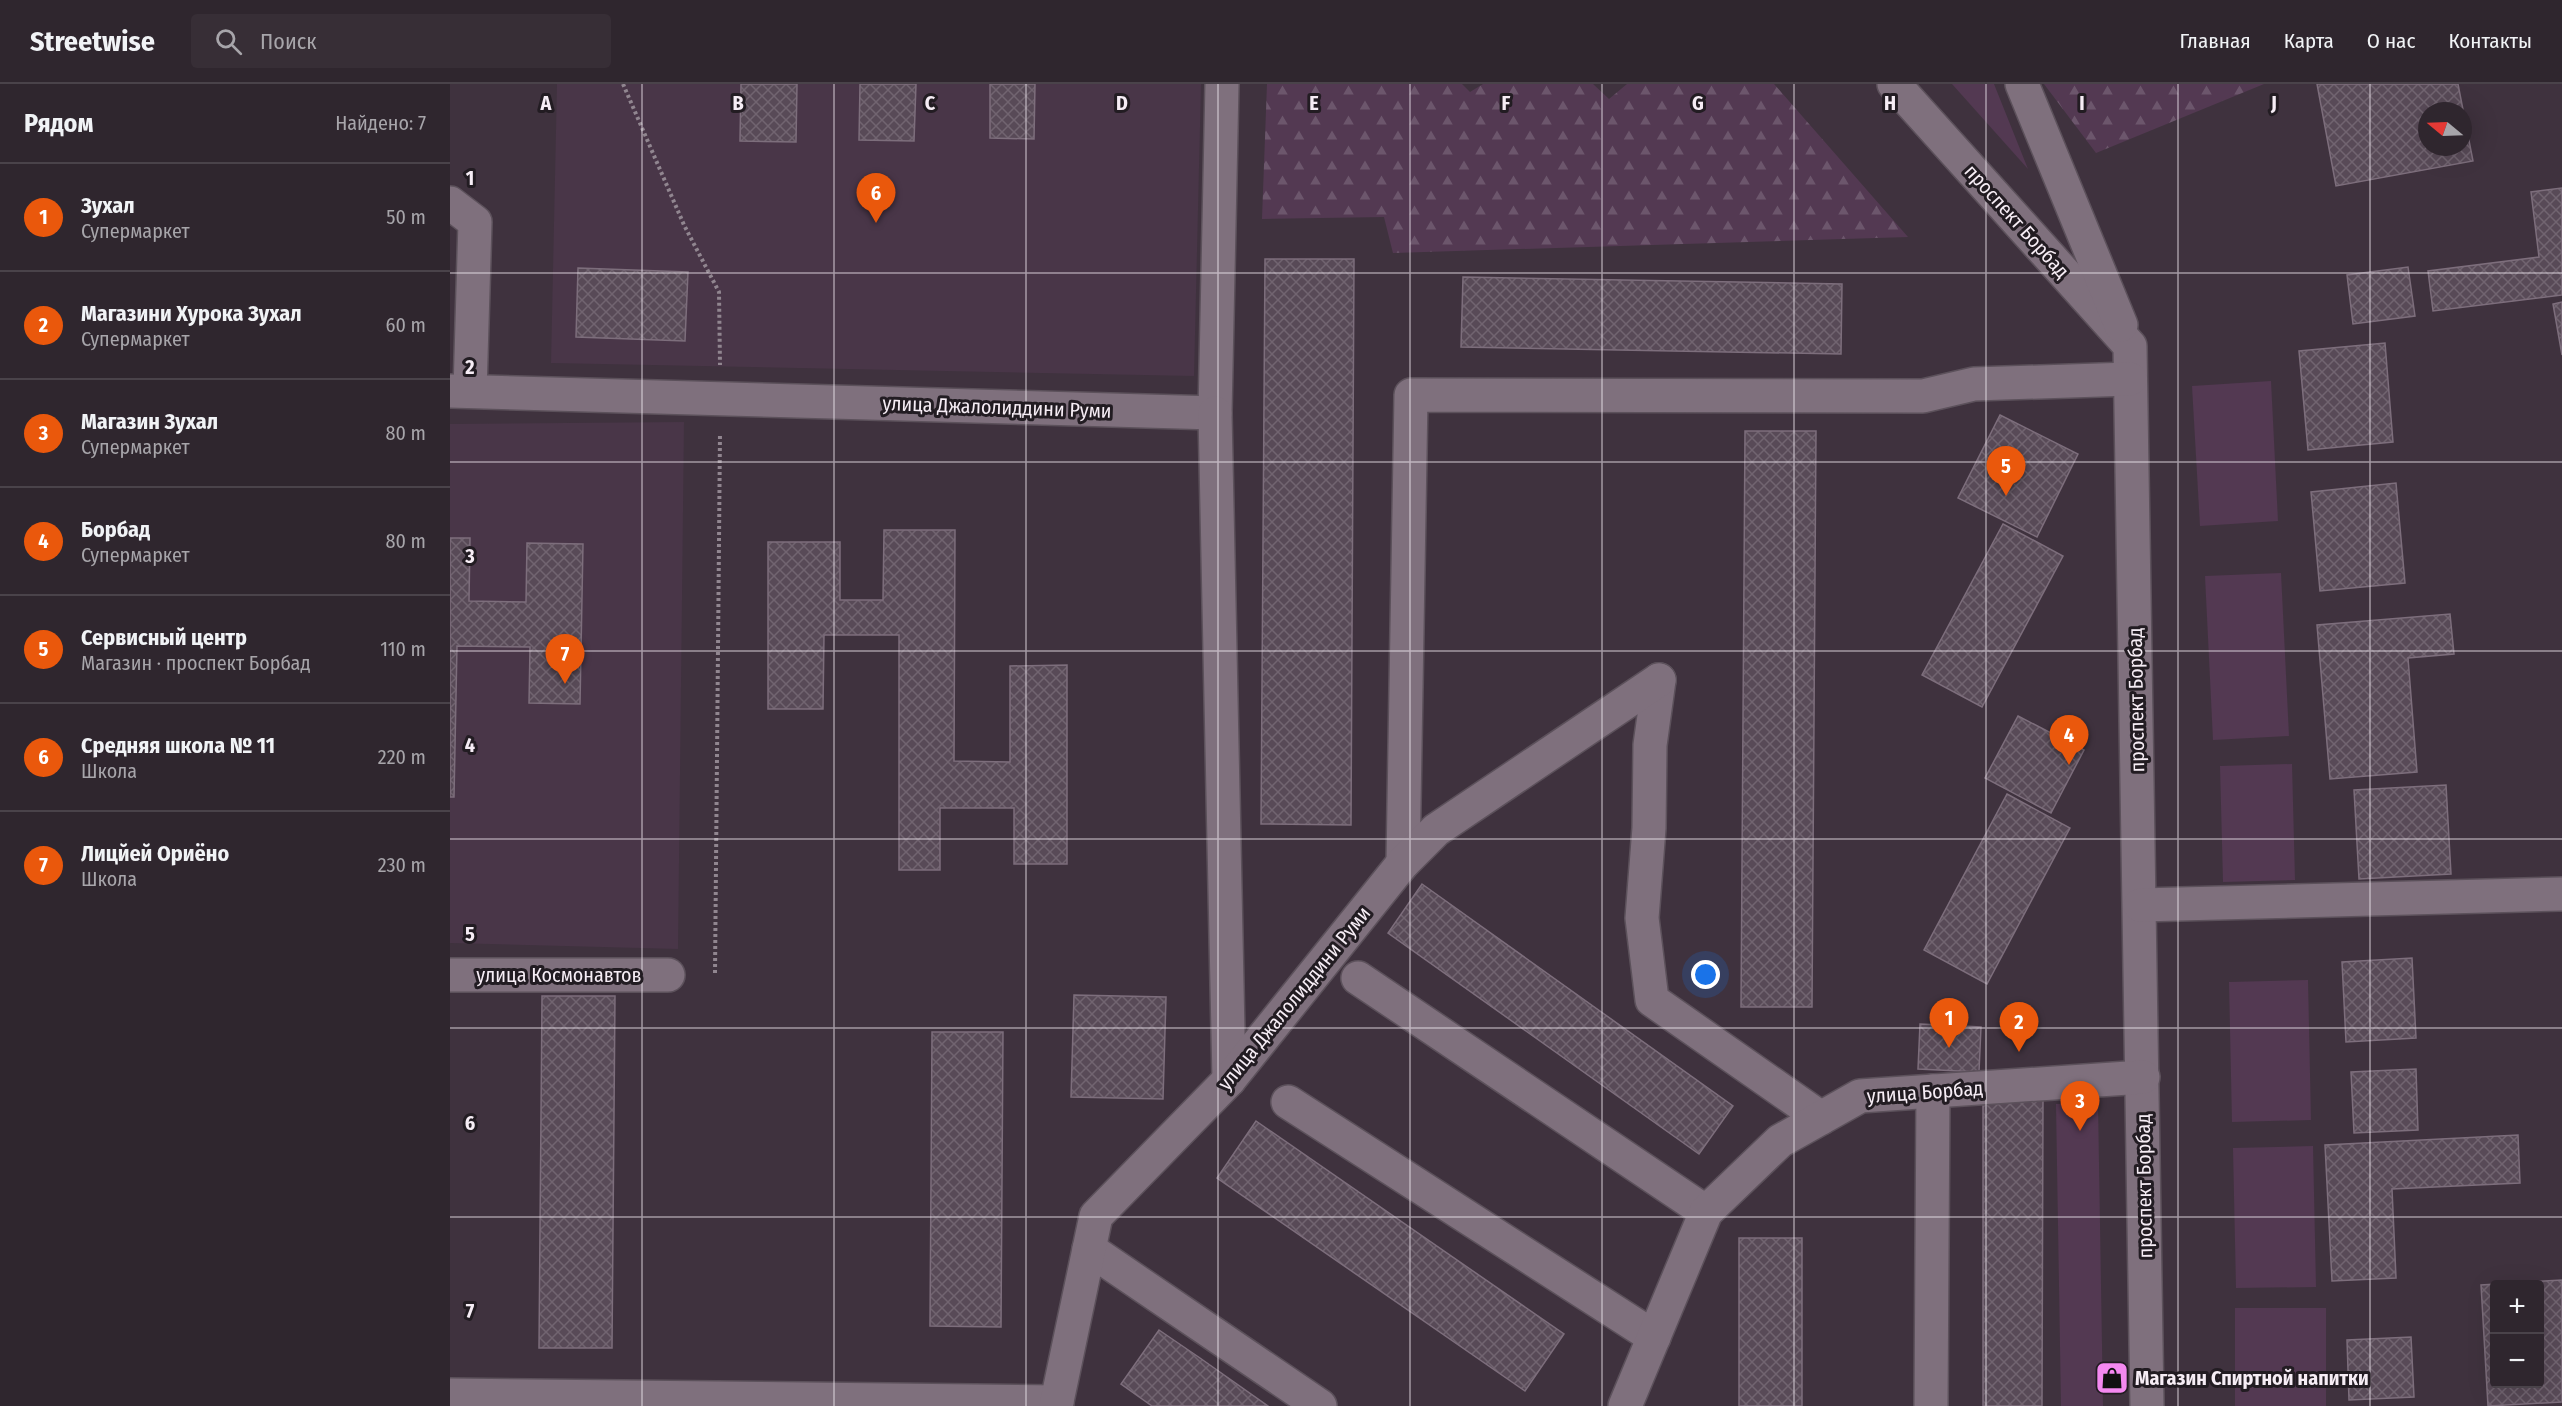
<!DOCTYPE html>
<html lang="ru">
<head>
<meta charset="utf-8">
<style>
	:root { --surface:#2f262e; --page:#372e36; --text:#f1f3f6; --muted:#a7a5aa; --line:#4a434a; --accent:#ea580c }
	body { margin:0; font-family:"Fira Sans Condensed",sans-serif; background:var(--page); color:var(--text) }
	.controls { position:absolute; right:18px; bottom:18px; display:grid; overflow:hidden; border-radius:6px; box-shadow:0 6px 24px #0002 }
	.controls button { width:54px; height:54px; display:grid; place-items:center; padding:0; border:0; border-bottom:2px solid var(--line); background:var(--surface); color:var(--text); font:30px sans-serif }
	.compass { position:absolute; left:1968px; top:18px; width:54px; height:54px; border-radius:50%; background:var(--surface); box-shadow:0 6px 24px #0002; rotate:289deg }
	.you { position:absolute; left:1256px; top:891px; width:21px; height:21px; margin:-15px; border:4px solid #fff; border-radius:50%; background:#1a73e8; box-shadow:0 0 0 9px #1a73e833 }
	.badge { display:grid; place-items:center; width:39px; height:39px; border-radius:50%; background:var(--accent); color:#fff; font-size:20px; font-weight:700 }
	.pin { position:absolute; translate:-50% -50px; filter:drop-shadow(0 2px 3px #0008) }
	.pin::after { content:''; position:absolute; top:32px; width:21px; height:18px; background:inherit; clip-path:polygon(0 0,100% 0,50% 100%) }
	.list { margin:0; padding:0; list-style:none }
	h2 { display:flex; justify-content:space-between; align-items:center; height:78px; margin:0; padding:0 24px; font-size:26px }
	h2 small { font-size:20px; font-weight:400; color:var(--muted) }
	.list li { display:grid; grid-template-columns:39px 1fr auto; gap:18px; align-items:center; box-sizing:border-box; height:108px; padding:0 24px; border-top:2px solid var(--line) }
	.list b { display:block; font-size:22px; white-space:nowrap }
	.list p { margin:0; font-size:20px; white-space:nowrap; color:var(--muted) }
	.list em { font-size:20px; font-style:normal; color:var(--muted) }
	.icon { flex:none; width:33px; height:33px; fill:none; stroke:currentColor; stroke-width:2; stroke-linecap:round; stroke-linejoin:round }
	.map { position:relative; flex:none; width:2112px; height:1322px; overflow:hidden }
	header { display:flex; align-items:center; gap:36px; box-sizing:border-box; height:84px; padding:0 30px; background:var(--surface); border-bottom:2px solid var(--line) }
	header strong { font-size:28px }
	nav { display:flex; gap:33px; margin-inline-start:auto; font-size:21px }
	.search { width:420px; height:54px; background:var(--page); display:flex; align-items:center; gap:15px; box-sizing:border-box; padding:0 21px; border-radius:6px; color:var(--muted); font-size:22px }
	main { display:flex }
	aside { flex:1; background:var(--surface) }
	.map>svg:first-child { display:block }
</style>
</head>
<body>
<header>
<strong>Streetwise</strong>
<div class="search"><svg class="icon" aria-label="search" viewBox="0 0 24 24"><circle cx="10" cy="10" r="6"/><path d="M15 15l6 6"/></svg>Поиск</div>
<nav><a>Главная</a><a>Карта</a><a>О нас</a><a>Контакты</a></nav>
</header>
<main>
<aside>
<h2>Рядом<small>Найдено: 7</small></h2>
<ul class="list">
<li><span class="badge">1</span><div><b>Зухал</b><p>Супермаркет</p></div><em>50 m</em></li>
<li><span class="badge">2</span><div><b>Магазини Хурока Зухал</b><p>Супермаркет</p></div><em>60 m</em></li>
<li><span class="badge">3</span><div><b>Магазин Зухал</b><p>Супермаркет</p></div><em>80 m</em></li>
<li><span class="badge">4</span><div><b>Борбад</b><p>Супермаркет</p></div><em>80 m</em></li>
<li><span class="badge">5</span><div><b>Сервисный центр</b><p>Магазин · проспект Борбад</p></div><em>110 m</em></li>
<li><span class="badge">6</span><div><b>Средняя школа № 11</b><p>Школа</p></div><em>220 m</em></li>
<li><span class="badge">7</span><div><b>Лицйей Ориёно</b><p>Школа</p></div><em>230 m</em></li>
</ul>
</aside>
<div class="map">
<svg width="2112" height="1322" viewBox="0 0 2112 1322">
	<defs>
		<pattern id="forest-firs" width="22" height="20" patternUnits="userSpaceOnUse" patternTransform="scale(1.5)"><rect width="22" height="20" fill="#533952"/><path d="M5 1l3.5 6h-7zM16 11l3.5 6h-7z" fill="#6c566c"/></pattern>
		<pattern id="building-cross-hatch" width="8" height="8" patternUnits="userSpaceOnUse" patternTransform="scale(1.5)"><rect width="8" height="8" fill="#584a57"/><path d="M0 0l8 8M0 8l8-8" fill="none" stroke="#716470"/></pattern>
	</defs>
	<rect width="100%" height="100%" fill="#3f323e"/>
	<g fill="#493648">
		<polygon points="107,0 751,0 744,292 101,279"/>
		<polygon points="234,338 228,865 0,859 0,340"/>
	</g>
	<g fill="#533952">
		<polygon points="1502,0 1544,0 1578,85"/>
		<polygon points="1821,297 1828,437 1750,442 1742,302"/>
		<polygon points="1831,489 1839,652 1763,656 1755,492"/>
		<polygon points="1842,680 1845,796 1773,798 1770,682"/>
		<polygon points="1858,896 1861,1036 1782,1038 1779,898"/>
		<polygon points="1648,1019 1653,1322 1611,1322 1606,1020"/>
		<polygon points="1863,1062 1866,1203 1786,1204 1783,1064"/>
		<rect x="1785" y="1224" width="91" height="98"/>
	</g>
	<g fill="url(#forest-firs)">
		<polygon points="817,0 1012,0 1020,8 1033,0 1143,0 1159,15 1177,0 1324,0 1458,153 943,169 934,133 812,135"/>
		<polygon points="1594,0 1814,0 1646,69"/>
	</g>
	<g fill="url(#building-cross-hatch)" stroke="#7d6e7c" stroke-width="1.5" fill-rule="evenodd">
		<polygon points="291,0 347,0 346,58 290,57"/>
		<polygon points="410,0 466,0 464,57 409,56"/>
		<polygon points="540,0 585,0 584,55 540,54"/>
		<path d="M1867,0H2008L2023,77L1886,102ZM1977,27H2013V63H1977Z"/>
		<polygon points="2112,104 2112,211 1983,227 1978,187 2089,173 2081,108"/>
		<polygon points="815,175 904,175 901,741 811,740"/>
		<polygon points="1958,183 1965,232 1903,240 1897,191"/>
		<polygon points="128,184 238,188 235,257 126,253"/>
		<polygon points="1013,193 1392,200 1391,270 1011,263"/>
		<polygon points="2112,218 2112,271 2103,220"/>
		<polygon points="1935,259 1943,358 1858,366 1849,267"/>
		<polygon points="1550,331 1628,370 1587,453 1508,414"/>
		<polygon points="1295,347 1366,347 1362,923 1291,923"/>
		<polygon points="1946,399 1955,499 1870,507 1861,408"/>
		<polygon points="1553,440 1613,472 1532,623 1472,591"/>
		<polygon points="434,446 505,446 504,677 560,678 560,582 617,581 617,780 564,780 564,724 490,724 490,786 449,786 449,551 374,551 373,625 318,625 318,458 390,458 390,516 433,516"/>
		<polygon points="0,454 20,454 19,517 76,518 77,459 133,460 130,620 79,619 80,563 7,562 4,713 0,713"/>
		<polygon points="2000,530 2004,570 1958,574 1967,688 1880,695 1867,541"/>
		<polygon points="1568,632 1634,666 1601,729 1535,694"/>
		<polygon points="1996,701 2001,790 1909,795 1904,706"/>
		<polygon points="1557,710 1620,744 1537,900 1474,866"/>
		<polygon points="972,800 1283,1022 1249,1070 938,849"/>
		<polygon points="1962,874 1966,954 1896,958 1892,878"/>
		<polygon points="624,911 716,913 713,1015 621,1013"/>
		<polygon points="92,912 165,912 162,1264 89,1264"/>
		<polygon points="1470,940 1531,943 1529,988 1468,985"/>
		<polygon points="482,948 553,948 551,1243 480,1242"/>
		<polygon points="1966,985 1968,1046 1904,1049 1901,988"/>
		<polygon points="1533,1014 1593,1014 1592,1322 1533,1322"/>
		<polygon points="806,1037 1114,1250 1075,1307 767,1094"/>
		<polygon points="2068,1051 2070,1099 1942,1105 1946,1194 1882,1197 1875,1061"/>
		<rect x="1289" y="1154" width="63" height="168"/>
		<path d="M2112,1196V1318L2038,1322L2031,1201ZM2044,1200H2090V1300H2044Z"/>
		<polygon points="709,1246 750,1274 818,1322 702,1322 671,1300"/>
		<polygon points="1961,1253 1964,1313 1899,1316 1897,1256"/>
	</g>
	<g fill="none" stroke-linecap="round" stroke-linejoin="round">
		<g stroke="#5c515b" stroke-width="36">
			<g id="minor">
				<polyline points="1444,0 1680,262 1697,1322"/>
				<polyline points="1572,0 1671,241"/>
				<polyline points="0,119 25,138 20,307"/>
				<polyline points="0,307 765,329 772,0"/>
				<polyline points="765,329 779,996"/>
				<polyline points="1209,596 1200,661 1199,744 1192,834 1202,916 1371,1034"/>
				<polyline points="953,779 961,311 1473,312 1524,300 1680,295"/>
				<polyline points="1690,821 2112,810"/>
				<polyline points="0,891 218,891"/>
				<polyline points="908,894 1256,1128"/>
				<polyline points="838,1018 1204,1253"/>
				<polyline points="639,1165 870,1322"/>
				<polyline points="0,1311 607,1318"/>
				<polyline points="606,1322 646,1132 779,996 953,779 986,746 1209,596"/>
				<polyline points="1175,1322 1256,1128 1330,1057 1410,1012 1693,993"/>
				<polyline points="1481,1322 1483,1007"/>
			</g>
		</g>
		<g stroke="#918690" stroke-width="4" stroke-dasharray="3 3" stroke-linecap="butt">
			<polyline points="173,0 234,141 269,208 270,281"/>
			<polyline points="265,889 270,349"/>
		</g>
		<use href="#minor" stroke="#7f707d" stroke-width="33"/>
	</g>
	<path fill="none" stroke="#f6edf5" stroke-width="1.5" stroke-opacity="0.55" d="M192,0V1322M384,0V1322M576,0V1322M768,0V1322M960,0V1322M1152,0V1322M1344,0V1322M1536,0V1322M1728,0V1322M1920,0V1322M0,189H2112M0,378H2112M0,567H2112M0,755H2112M0,944H2112M0,1133H2112"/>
	<defs>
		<g id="shop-square" transform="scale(1.725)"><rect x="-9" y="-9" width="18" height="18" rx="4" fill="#f489f0" stroke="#221c22"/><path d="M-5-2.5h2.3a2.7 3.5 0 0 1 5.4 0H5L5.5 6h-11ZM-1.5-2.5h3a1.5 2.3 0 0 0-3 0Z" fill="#111"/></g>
	</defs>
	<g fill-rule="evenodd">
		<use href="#shop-square" x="1662" y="1294"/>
	</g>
	<g text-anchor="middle" stroke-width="6" stroke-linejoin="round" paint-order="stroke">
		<g font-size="20" fill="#f6edf5" stroke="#221c22">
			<text transform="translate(1567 137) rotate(48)" y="7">проспект Борбад</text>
			<text transform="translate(547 323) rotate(2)" y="7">улица Джалолиддини Руми</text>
			<text transform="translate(1686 616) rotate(-91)" y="7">проспект Борбад</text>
			<text x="109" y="898">улица Космонавтов</text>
			<text transform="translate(844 914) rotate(-51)" y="7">улица Джалолиддини Руми</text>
			<text transform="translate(1475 1008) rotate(-4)" y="7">улица Борбад</text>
			<text transform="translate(1694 1102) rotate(-91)" y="7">проспект Борбад</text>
		</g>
		<g font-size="20" font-weight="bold" fill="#f6edf5" stroke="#221c22" text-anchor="start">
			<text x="1685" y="1301">Магазин Спиртной напитки</text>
		</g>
	</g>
	<g font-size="20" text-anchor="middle" font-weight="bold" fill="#f6edf5" stroke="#221c22" stroke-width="6" stroke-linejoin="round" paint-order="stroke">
		<text x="96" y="26">A</text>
		<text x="288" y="26">B</text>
		<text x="480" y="26">C</text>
		<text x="672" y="26">D</text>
		<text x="864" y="26">E</text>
		<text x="1056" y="26">F</text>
		<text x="1248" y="26">G</text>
		<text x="1440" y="26">H</text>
		<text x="1632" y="26">I</text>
		<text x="1824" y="26">J</text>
		<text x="20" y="101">1</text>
		<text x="20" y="290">2</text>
		<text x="20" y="479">3</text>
		<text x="20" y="668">4</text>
		<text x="20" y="857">5</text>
		<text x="20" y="1046">6</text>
		<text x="20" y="1234">7</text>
	</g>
</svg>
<div class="controls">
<button>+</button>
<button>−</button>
</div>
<svg class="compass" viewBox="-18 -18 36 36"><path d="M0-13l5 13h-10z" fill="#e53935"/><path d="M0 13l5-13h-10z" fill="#a7a5aa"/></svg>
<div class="you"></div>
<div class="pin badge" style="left:1499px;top:964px">1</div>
<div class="pin badge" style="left:1569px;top:968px">2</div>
<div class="pin badge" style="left:1630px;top:1047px">3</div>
<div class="pin badge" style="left:1619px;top:681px">4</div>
<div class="pin badge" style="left:1556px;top:412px">5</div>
<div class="pin badge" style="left:426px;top:139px">6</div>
<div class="pin badge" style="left:115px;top:600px">7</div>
</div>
</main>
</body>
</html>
